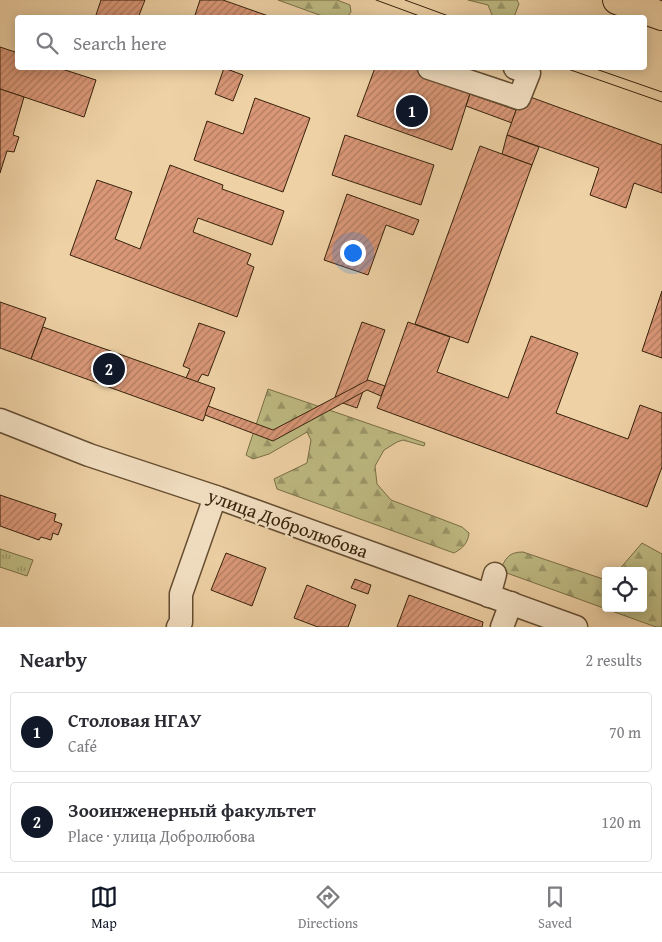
<!DOCTYPE html>
<html lang="en">
<head>
<meta charset="utf-8">
<style>
	:root { --surface:#fff; --page:#f2f2f3; --text:#2b2b33; --muted:#7c7c81; --line:#e1e1e2; --accent:#111827 }
	body { margin:0; font-family:"Gentium Book Plus",serif; background:var(--page); color:var(--text) }
	.controls { position:absolute; right:15px; bottom:15px; display:grid; overflow:hidden; border-radius:5px; box-shadow:0 2px 12px #0003 }
	.controls button { width:45px; height:45px; display:grid; place-items:center; padding:0; border:0; border-bottom:1px solid var(--line); background:var(--surface); color:var(--text); font:25px sans-serif }
	.you { position:absolute; left:352px; top:252px; width:18px; height:18px; margin:-12px; border:4px solid #fff; border-radius:50%; background:#1a73e8; box-shadow:0 0 0 8px #1a73e833 }
	.badge { display:grid; place-items:center; width:32px; height:32px; border-radius:50%; background:var(--accent); color:#fff; font-size:16px; font-weight:700 }
	.pin { position:absolute; translate:-50% -50%; border:2px solid #fff; box-shadow:0 1px 5px #0006 }
	.list { margin:0; padding:0; list-style:none }
	h2 { display:flex; justify-content:space-between; align-items:center; height:65px; margin:0; padding:0 20px; font-size:21px }
	h2 small { font-size:16px; font-weight:400; color:var(--muted) }
	.list li { display:grid; grid-template-columns:32px 1fr auto; gap:15px; align-items:center; box-sizing:border-box; height:80px; margin:0 10px 10px; padding:0 10px; border:1px solid var(--line); border-radius:5px }
	.list b { display:block; font-size:19px; white-space:nowrap }
	.list p { margin:0; font-size:16px; white-space:nowrap; color:var(--muted) }
	.list em { font-size:16px; font-style:normal; color:var(--muted) }
	.icon { flex:none; width:28px; height:28px; fill:none; stroke:currentColor; stroke-width:2; stroke-linecap:round; stroke-linejoin:round }
	.map { position:relative; flex:none; width:662px; height:627px; overflow:hidden }
	.search { position:absolute; background:var(--surface); box-shadow:0 2px 12px #0003; left:15px; right:15px; top:15px; height:55px; display:flex; align-items:center; gap:12px; box-sizing:border-box; padding:0 18px; border-radius:5px; color:var(--muted); font-size:19px }
	.sheet { height:245px; background:var(--surface) }
	nav { display:flex; justify-content:space-around; align-items:center; box-sizing:border-box; height:70px; border-top:1px solid var(--line); background:var(--surface); font-size:14px; color:var(--muted) }
	nav a { display:grid; justify-items:center; gap:2px }
	nav .on { color:var(--accent) }
	.map>svg:first-child { display:block }
</style>
</head>
<body>
<div class="map">
<svg width="662" height="627" viewBox="0 0 662 627">
	<defs>
		<pattern id="grass-tufts" width="24" height="20" patternUnits="userSpaceOnUse" patternTransform="scale(1.25)"><rect width="24" height="20" fill="#beba82"/><path d="M3 7l-1-3M5 7V3M7 7l1-3M15 17l-1-3M17 17v-4M19 17l1-3" fill="none" stroke="#9b9769"/></pattern>
		<pattern id="forest-firs" width="22" height="20" patternUnits="userSpaceOnUse" patternTransform="scale(1.25)"><rect width="22" height="20" fill="#beba82"/><path d="M5 1l3.5 6h-7zM16 11l3.5 6h-7z" fill="#9b9769"/></pattern>
		<pattern id="building-hatch" width="6" height="6" patternUnits="userSpaceOnUse" patternTransform="scale(1.25)"><rect width="6" height="6" fill="#d99777"/><path d="M-1 1l2-2M0 6l6-6M5 7l2-2" fill="none" stroke="#b17b60"/></pattern>
	</defs>
	<rect width="100%" height="100%" fill="#eed1a5"/>
	<filter id="stains"><feTurbulence type="fractalNoise" baseFrequency=".004" numOctaves="4"/><feColorMatrix values="0 0 0 0 .2 0 0 0 0 .09 0 0 0 0 .02 0 0 0 .5 -.17"/></filter>
	<radialGradient id="worn" r=".72"><stop offset=".6" stop-color="#630" stop-opacity="0"/><stop offset="1" stop-color="#630" stop-opacity=".3"/></radialGradient>
	<polygon fill="url(#grass-tufts)" stroke="#7a6e46" points="0,549 33,560 27,576 0,567"/>
	<g fill="url(#forest-firs)" stroke="#7a6e46">
		<polygon points="278,0 337,0 350,5 351,12 347,17 325,17"/>
		<polygon points="468,0 517,0 519,4 514,17 496,17 492,15 488,5"/>
		<path d="M268,389L425,443L424,446L403,440L397,442L384,450L375,466L377,484L391,500L462,527L469,533C468,543 463,548 454,553L277,489L274,479L307,463L311,440L307,432L269,454L253,459L246,455Z"/>
		<path d="M642,543L662,554V627H656L504,572L502,566C507,556 511,552 523,552L606,580V608H643V571H618Z"/>
	</g>
	<g fill="url(#building-hatch)" stroke="#37220b">
		<polygon points="101,0 145,0 138,18 95,18"/>
		<polygon points="200,0 223,0 274,18 194,18"/>
		<polygon points="0,47 18,53 18,68 59,68 96,80 84,117 0,89"/>
		<polygon points="224,68 243,75 233,101 215,94"/>
		<polygon points="375,68 424,68 473,84 452,150 357,116"/>
		<polygon points="0,89 24,97 13,135 19,137 14,152 7,151 0,173"/>
		<polygon points="470,94 516,110 512,123 466,106"/>
		<polygon points="522,94 662,145 662,193 634,183 626,208 590,195 599,168 507,135"/>
		<polygon points="255,98 310,118 283,192 194,160 207,121 243,134"/>
		<polygon points="345,135 434,165 421,205 332,175"/>
		<polygon points="507,135 539,147 532,165 502,154"/>
		<polygon points="480,146 532,165 468,343 415,324"/>
		<polygon points="170,165 223,185 222,189 284,211 272,245 198,218 193,232 251,254 247,264 254,267 237,317 70,255 97,180 132,192 115,239 140,249"/>
		<polygon points="347,194 419,220 413,235 386,225 368,275 324,260"/>
		<polygon points="662,291 662,358 642,351"/>
		<polygon points="0,302 46,318 31,359 0,348"/>
		<polygon points="362,322 385,330 357,408 334,400"/>
		<polygon points="408,322 450,337 437,372 508,398 531,336 578,353 556,413 628,439 640,405 662,413 662,467 647,507 377,408"/>
		<polygon points="199,323 225,332 208,376 202,374 197,383 186,378 190,369 183,366"/>
		<polygon points="43,327 215,388 203,421 31,359"/>
		<polygon points="368,380 385,386 381,396 367,390 273,441 205,415 208,406 273,430"/>
		<polygon points="0,495 56,514 54,521 62,524 58,535 53,533 51,540 41,537 39,540 0,526"/>
		<polygon points="226,553 266,568 252,606 211,590"/>
		<polygon points="355,579 371,585 368,594 351,588"/>
		<polygon points="307,585 356,605 348,627 318,627 294,618"/>
		<polygon points="409,595 483,622 482,627 397,627"/>
	</g>
	<g fill="none" stroke-linecap="round" stroke-linejoin="round">
		<g stroke="#654e32" stroke-width="25">
			<g id="minor">
				<polyline points="429,68 519,98 529,73 515,68"/>
				<polyline points="0,420 89,455 219,498 576,627"/>
				<polyline points="489,596 495,574"/>
				<polyline points="178,627 181,622 181,594 215,497"/>
				<polyline points="502,627 511,603"/>
			</g>
		</g>
		<g stroke="#37220b" stroke-width="30">
			<polyline id="major" points="617,0 662,16"/>
		</g>
		<use href="#minor" stroke="#f4e1c4" stroke-width="22"/>
		<use href="#major" stroke="#eed1a5" stroke-width="28"/>
		<g stroke="#37220b" stroke-width="1">
			<polyline points="376,0 425,18"/>
			<polyline points="405,0 454,18"/>
			<polyline points="565,68 662,102"/>
			<polyline points="593,68 662,92"/>
		</g>
	</g>
	<g text-anchor="middle" stroke-width="4" stroke-linejoin="round" paint-order="stroke">
		<g font-size="19" fill="#37220b" stroke="#f4e1c4">
			<text transform="translate(288 523) rotate(20)" y="7">улица Добролюбова</text>
		</g>
	</g>
	<rect width="100%" height="100%" filter="url(#stains)"/>
	<rect width="100%" height="100%" fill="url(#worn)"/>
</svg>
<div class="controls">
<button><svg class="icon" aria-label="locate" viewBox="0 0 24 24"><circle cx="12" cy="12" r="6"/><path d="M12 2v4M12 18v4M2 12h4M18 12h4"/></svg></button>
</div>
<div class="you"></div>
<div class="pin badge" style="left:412px;top:111px">1</div>
<div class="pin badge" style="left:109px;top:369px">2</div>
<div class="search"><svg class="icon" aria-label="search" viewBox="0 0 24 24"><circle cx="10" cy="10" r="6"/><path d="M15 15l6 6"/></svg>Search here</div>
</div>
<section class="sheet">
<h2>Nearby<small>2 results</small></h2>
<ul class="list">
<li><span class="badge">1</span><div><b>Столовая НГАУ</b><p>Café</p></div><em>70 m</em></li>
<li><span class="badge">2</span><div><b>Зооинженерный факультет</b><p>Place · улица Добролюбова</p></div><em>120 m</em></li>
</ul>
</section>
<nav>
<a class="on"><svg class="icon" aria-label="map" viewBox="0 0 24 24"><path d="M3 6l6-2 6 2 6-2v14l-6 2-6-2-6 2zM9 4v14M15 6v14"/></svg>Map</a>
<a><svg class="icon" aria-label="directions" viewBox="0 0 24 24"><path d="M12 3l9 9-9 9-9-9zM9 14v-3h6M13 9l2 2-2 2"/></svg>Directions</a>
<a><svg class="icon" aria-label="saved" viewBox="0 0 24 24"><path d="M7 4h10v16l-5-4-5 4z"/></svg>Saved</a>
</nav>
</body>
</html>
